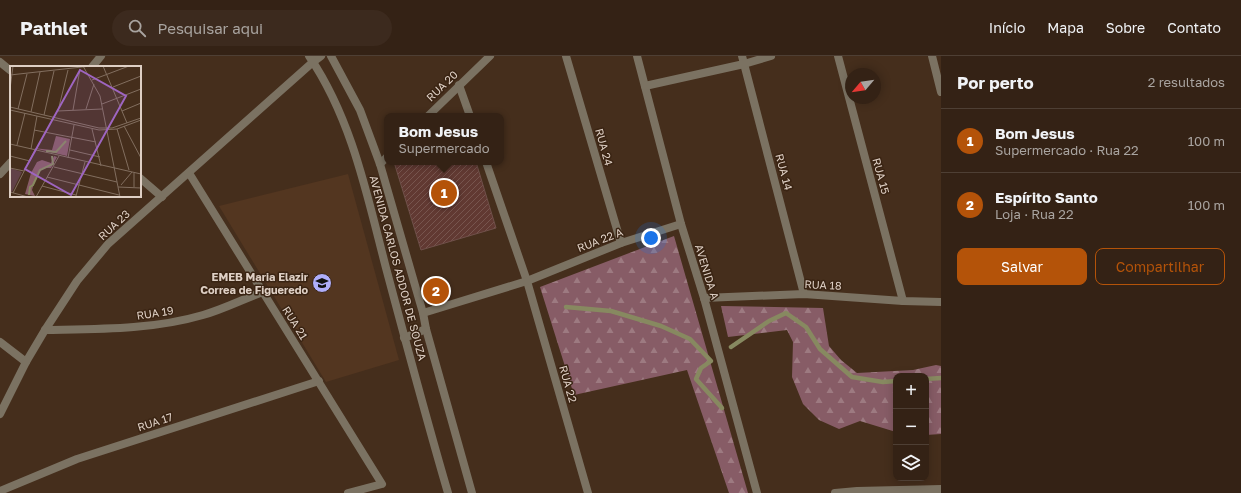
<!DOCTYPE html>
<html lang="pt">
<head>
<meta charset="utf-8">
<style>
	:root { --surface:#342215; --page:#3c2a1e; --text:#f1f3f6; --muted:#a9a4a0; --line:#4e3f34; --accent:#b45309 }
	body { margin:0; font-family:"Golos Text",sans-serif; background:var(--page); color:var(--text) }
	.controls { position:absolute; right:12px; bottom:12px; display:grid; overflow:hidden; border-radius:8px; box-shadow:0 2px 10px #0003 }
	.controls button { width:36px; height:36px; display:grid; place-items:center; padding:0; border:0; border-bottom:1px solid var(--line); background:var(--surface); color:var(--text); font:20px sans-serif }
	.compass { position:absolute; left:845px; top:12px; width:36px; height:36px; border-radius:50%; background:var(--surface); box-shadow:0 2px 10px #0003; rotate:241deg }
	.you { position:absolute; left:651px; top:182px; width:14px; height:14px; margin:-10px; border:3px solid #fff; border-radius:50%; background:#1a73e8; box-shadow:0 0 0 6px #1a73e833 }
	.badge { display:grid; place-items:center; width:26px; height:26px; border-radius:50%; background:var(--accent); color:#fff; font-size:13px; font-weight:700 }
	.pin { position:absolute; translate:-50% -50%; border:2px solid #fff; box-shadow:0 1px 4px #0006 }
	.popup { position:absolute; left:384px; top:57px; width:120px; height:52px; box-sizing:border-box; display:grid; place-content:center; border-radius:8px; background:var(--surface); filter:drop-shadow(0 1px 3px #0005); font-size:13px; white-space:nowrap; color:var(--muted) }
	.popup b { font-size:15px; color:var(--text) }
	.popup::after { content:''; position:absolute; left:50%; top:100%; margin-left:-8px; border:8px solid transparent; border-top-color:var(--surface) }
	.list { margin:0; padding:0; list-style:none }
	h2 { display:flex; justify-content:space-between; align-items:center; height:52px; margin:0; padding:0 16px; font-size:17px }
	h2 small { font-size:13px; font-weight:400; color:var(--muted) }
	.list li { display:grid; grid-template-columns:26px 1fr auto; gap:12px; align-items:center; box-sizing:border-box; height:64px; padding:0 16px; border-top:1px solid var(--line) }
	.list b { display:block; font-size:15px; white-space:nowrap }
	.list p { margin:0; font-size:13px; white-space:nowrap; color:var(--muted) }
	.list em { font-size:13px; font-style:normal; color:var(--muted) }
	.actions { display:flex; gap:8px; padding:12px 16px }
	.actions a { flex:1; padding:9px 0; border:1px solid var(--accent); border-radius:8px; text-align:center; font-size:14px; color:var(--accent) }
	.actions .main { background:var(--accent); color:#fff }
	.icon { flex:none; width:22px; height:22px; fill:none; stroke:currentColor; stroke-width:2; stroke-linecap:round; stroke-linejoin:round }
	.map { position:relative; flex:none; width:941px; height:437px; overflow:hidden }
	header { display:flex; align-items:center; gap:24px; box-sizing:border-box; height:56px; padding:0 20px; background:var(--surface); border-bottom:1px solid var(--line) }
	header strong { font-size:19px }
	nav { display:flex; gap:22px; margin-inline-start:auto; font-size:14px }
	.search { width:280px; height:36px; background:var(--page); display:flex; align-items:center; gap:10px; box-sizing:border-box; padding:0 14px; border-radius:22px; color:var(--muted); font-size:15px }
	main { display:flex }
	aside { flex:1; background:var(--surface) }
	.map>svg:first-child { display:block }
</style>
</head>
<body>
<header>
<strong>Pathlet</strong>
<div class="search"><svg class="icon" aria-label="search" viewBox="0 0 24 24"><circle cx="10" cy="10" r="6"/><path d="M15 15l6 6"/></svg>Pesquisar aqui</div>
<nav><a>Início</a><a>Mapa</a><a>Sobre</a><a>Contato</a></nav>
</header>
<main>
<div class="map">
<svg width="941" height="437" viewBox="0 0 941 437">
	<defs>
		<pattern id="forest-firs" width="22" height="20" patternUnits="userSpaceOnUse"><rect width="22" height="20" fill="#875c66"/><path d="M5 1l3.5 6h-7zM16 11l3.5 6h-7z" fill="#9d7a81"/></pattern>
		<pattern id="building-hatch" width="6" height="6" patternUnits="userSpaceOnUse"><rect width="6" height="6" fill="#613932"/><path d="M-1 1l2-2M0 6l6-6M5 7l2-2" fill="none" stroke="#77554e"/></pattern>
	</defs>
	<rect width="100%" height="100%" fill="#452e1c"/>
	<polygon fill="#533620" points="348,118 399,304 326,326 219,150"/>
	<g fill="url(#forest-firs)">
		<polygon points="674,180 748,437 729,437 687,314 574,339 540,231"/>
		<polygon points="721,250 823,252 829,290 841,304 857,317 913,314 936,309 941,310 941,378 926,379 926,320 896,320 896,376 860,365 839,373 819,364 803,348 792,321 793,286 787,274 728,281"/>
	</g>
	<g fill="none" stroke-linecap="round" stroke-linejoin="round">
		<g stroke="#878960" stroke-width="4.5">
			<polyline points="566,251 611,255 661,270 690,283 711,305 701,312 696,323 722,352"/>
			<polyline points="731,291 769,265 786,257 806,271 820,293 852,321 883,326 896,325"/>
			<polyline points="926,323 941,322"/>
		</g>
	</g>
	<polygon fill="url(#building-hatch)" stroke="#70504a" points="394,106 476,106 496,172 421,194"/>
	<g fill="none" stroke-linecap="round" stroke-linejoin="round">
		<g stroke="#7b7262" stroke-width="8">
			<polyline points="566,0 621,187"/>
			<polyline points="637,0 681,168 704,242 757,437"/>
			<polyline points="742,0 804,238"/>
			<polyline points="838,0 903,245"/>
			<polyline points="932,0 941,36"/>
			<polyline points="0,6 11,15"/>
			<polyline points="92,11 101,0"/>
			<polyline points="459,29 470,60"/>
			<polyline points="645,30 744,8 771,0"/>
			<polyline points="428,60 490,0"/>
			<polyline points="486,106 527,225 588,437"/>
			<polyline points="380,108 387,101"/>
			<polyline points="189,117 382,428 348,437"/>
			<polyline points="0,118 11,106"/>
			<polyline points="140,122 162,141"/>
			<polyline points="704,242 804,238 903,245 941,246"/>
			<polyline points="423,257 527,225 621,187 681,168"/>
			<path d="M45,274C98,273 152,274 203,259C224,253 243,243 263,236"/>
			<polyline points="0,286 26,306"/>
			<polyline points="0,358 26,306 45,274 77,225 108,188 313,6 321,0"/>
			<polyline points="0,435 77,403 319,325"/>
			<polyline points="835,437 857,435 941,433"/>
		</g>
		<g stroke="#7b7262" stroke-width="8">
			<path d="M309,0C352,63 367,139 386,212C406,287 426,362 448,437"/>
			<polyline points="331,0 360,54 380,108 423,257 426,273 472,437"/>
			<polyline points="404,282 426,273"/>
		</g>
	</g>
	<defs>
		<g id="school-disc" transform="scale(1)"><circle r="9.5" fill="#afaefa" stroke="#3a2413"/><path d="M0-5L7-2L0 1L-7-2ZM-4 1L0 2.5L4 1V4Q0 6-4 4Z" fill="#111"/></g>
	</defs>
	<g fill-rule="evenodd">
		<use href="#school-disc" x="322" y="227"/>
	</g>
	<g text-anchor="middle" stroke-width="3" stroke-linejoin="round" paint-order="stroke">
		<g font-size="11" fill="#decfc4" stroke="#3a2413">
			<text transform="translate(442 30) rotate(-44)" y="4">RUA 20</text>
			<text transform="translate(604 91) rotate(74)" y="4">RUA 24</text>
			<text transform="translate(784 116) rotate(75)" y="4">RUA 14</text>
			<text transform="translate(881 120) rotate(75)" y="4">RUA 15</text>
			<text transform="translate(114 169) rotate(-43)" y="4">RUA 23</text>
			<text transform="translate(600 184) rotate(-21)" y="4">RUA 22 A</text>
			<text transform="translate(398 212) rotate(75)" y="4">AVENIDA CARLOS ADDOR DE SOUZA</text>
			<text transform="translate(707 216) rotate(73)" y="4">AVENIDA A</text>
			<text transform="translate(823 229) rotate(3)" y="4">RUA 18</text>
			<text transform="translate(155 257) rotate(-9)" y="4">RUA 19</text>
			<text transform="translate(295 267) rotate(58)" y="4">RUA 21</text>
			<text transform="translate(568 328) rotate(74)" y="4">RUA 22</text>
			<text transform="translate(155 366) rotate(-18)" y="4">RUA 17</text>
		</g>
		<g font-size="11" font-weight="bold" fill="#decfc4" stroke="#3a2413" text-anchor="end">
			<text x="308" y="225">EMEB Maria Elazir<tspan x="308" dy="13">Correa de Figueredo</tspan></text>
		</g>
	</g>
	<g transform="translate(10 10)">
		<rect width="131" height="131" fill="#452e1c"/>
		<path d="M46,70L60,73L57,90L23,82L42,84ZM44,90L47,91L41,102H32L25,114L22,124L25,130L15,128L21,107L27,96L32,94L41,97Z" fill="#875c66"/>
		<path d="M0,102L12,106L2,126L0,125Z" fill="#614148"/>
		<path fill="none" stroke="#878960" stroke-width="2" d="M36,85L46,86L56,75M19,129L20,121L23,119L30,104L43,98L42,90"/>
		<path fill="none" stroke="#826e5f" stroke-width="1" d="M73,0L90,30L110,131M93,0L117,57M58,4L48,45L92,43M0,9L81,0M82,14L119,0M103,21L131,10M0,23L3,0M92,38L131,23M0,41L89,62H102L131,52M8,43L17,8M76,43L84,18M0,44L89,64L107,63L131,54M63,44L70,3M112,45L131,37M21,46L30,6M34,49L44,5M114,60L131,92M82,63L91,100M107,63L119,104M24,64L86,76M0,78L131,108M7,79L15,47M21,83L27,50M60,84L90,91M0,90L20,95M58,92L64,59M44,101L107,116M0,102L14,105M37,111L109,129M111,119L122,106M32,120L66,129M108,121L131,122M124,121V107M0,126L18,131M3,127L25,84M66,130L75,96M26,131L49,90"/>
		<path fill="#9e65c1" fill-opacity="0.15" stroke="#9e65c1" stroke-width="2" d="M70,4L116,30L61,129L15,103Z"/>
		<rect width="131" height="131" fill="none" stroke="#decfc4" stroke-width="2"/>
	</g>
</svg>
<div class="controls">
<button>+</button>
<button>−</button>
<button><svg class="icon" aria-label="layers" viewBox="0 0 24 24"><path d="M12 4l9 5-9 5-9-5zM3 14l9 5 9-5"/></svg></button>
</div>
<svg class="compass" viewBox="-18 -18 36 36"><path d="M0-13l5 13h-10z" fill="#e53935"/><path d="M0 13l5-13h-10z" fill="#a9a4a0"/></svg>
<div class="you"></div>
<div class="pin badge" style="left:444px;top:137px">1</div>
<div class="popup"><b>Bom Jesus</b>Supermercado</div>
<div class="pin badge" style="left:436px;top:235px">2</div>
</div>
<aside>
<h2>Por perto<small>2 resultados</small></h2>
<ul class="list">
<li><span class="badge">1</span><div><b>Bom Jesus</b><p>Supermercado · Rua 22</p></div><em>100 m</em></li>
<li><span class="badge">2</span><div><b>Espírito Santo</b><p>Loja · Rua 22</p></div><em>100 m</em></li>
</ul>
<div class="actions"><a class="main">Salvar</a><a>Compartilhar</a></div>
</aside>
</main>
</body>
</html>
